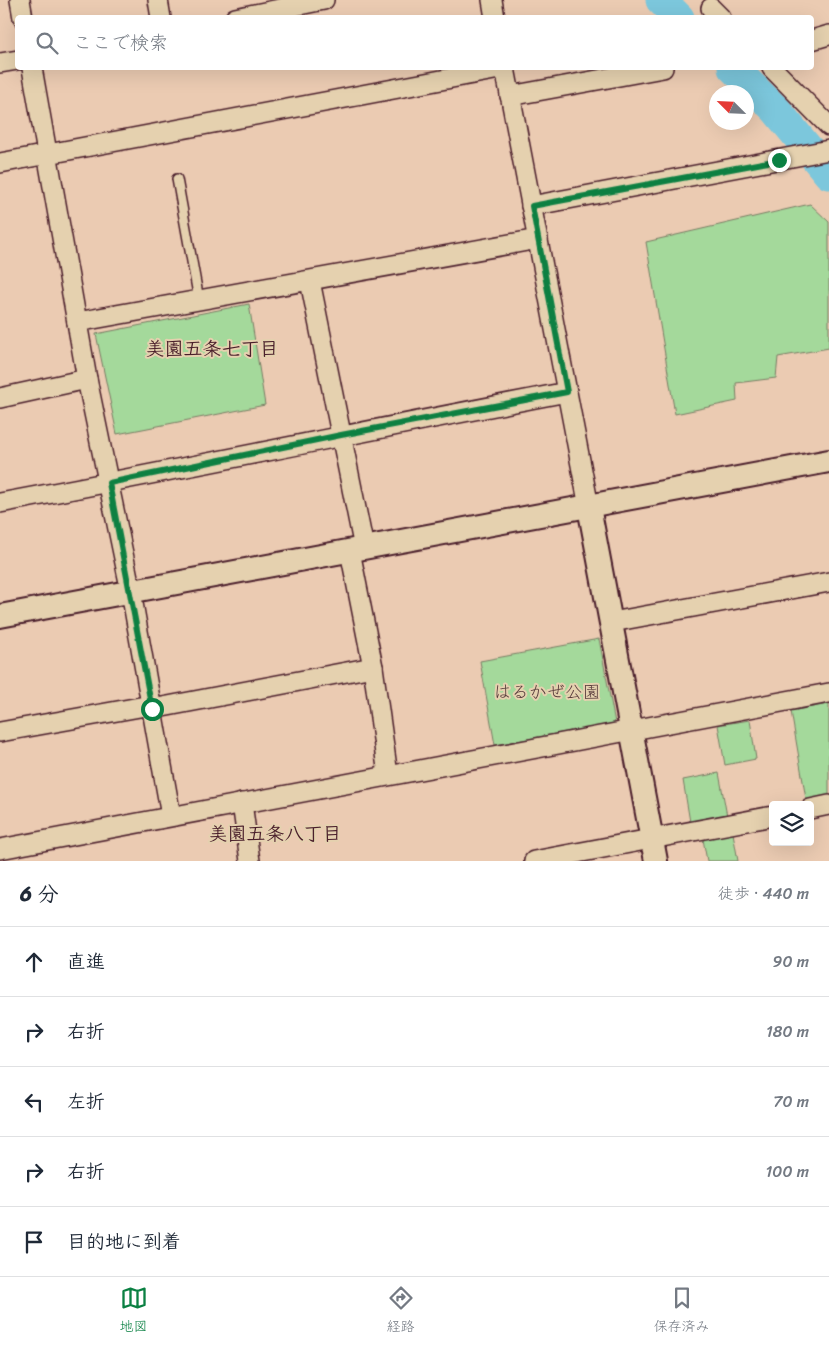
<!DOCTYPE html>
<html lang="ja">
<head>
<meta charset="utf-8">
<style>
	:root { --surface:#fff; --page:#f6f6f7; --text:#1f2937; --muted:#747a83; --line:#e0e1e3; --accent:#0b8043 }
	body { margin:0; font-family:Sriracha,"Klee One",sans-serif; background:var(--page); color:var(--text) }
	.controls { position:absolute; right:15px; bottom:15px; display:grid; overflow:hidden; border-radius:5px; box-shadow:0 5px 20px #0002 }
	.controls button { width:45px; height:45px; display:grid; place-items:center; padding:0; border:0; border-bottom:1px solid var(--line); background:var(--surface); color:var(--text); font:25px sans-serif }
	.compass { position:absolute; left:709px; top:85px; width:45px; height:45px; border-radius:50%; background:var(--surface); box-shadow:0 5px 20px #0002; rotate:294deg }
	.stop { position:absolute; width:15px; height:15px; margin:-11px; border:4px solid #0b8043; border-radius:50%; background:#fff }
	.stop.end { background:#0b8043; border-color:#fff; box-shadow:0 1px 5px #0008 }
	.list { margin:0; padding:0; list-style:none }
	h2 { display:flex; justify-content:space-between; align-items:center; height:65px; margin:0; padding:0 20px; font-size:21px }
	h2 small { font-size:16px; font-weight:400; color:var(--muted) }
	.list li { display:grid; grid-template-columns:32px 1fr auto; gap:15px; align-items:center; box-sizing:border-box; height:70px; padding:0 20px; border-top:1px solid var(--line) }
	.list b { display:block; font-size:19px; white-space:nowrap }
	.list em { font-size:16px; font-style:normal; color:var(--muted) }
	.icon { flex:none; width:28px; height:28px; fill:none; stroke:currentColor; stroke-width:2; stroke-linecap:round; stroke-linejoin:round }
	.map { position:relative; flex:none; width:829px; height:861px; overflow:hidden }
	.search { position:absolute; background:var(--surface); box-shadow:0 5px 20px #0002; left:15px; right:15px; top:15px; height:55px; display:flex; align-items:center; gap:12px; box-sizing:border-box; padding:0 18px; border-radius:5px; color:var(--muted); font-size:19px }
	.sheet { height:415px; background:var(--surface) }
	nav { display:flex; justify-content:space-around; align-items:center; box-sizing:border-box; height:70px; border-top:1px solid var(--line); background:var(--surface); font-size:14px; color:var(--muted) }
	nav a { display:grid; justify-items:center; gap:2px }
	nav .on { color:var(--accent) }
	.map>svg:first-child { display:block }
</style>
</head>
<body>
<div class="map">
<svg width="829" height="861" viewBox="0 0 829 861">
	<rect width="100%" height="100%" fill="#ebcbb2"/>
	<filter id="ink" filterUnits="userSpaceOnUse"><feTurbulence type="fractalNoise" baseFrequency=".02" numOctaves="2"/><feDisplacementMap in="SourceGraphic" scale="10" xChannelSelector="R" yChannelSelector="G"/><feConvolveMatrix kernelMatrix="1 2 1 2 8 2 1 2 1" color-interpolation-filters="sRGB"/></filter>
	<g filter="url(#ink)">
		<g fill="#a4d99b" stroke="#777c63">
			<polygon points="810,204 829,222 829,348 778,357 776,378 736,383 737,401 675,414 646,242"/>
			<polygon points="249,304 265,405 117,434 96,334"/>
			<polygon points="599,639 615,723 495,745 480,661"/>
			<polygon points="829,704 829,801 807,805 791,711"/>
			<polygon points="750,720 756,759 725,765 718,725"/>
			<polygon points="719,773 727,816 690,822 683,780"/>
			<polygon points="733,833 738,861 707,861 703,839"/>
		</g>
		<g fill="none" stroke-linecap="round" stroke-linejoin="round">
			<g stroke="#7cc7dc" stroke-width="31">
				<polyline points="661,0 679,18"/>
				<polyline points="733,68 776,110 829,174"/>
			</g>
			<g stroke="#4a1f2b" stroke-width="12">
				<polyline id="service" points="177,179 199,300"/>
			</g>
			<g stroke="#4a1f2b" stroke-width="22">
				<g id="minor">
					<polyline points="20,0 23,18"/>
					<polyline points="158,0 161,18"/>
					<polyline points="492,0 495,18"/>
					<polyline points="711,8 721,18"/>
					<polyline points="235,18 324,0"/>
					<polyline points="812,40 829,35"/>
					<polyline points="0,63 18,60"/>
					<polyline points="32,68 87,379 131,592 171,816"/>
					<polyline points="505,68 589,507"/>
					<polyline points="772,68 829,126"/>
					<polyline points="510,96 663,68"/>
					<polyline points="0,163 505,68"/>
					<polyline points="531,206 829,150"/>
					<polyline points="310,281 364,548"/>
					<polyline points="77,322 538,239"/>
					<polyline points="0,398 87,379"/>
					<path d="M0,503C189,468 378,428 567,392"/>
					<polyline points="350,551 373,667 388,775"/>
					<polyline points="612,622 829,582"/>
					<polyline points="152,709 373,667"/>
					<polyline points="0,732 151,705"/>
					<polyline points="242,803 250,861"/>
					<polyline points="810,809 829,805"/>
					<polyline points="0,849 829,693"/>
					<polyline points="534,861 773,816"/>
				</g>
			</g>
			<g stroke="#4a1f2b" stroke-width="26">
				<g id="tertiary">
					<polyline points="589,507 656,861"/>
					<polyline points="0,616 829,461"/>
				</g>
			</g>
			<use href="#service" stroke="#e5d1af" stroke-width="9"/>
			<use href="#minor" stroke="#e5d1af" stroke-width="19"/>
			<use href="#tertiary" stroke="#e5d1af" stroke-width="22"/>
		</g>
	</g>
	<g fill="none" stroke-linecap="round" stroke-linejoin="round" filter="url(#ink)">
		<polyline stroke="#0b8043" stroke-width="6" points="152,709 109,483 341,435 567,392 532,206 779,160"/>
	</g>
	<g text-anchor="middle" stroke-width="4" stroke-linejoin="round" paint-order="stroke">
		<g font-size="18" fill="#583b3c" stroke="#e5d1af">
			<text x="547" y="698">はるかぜ公園</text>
		</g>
		<g font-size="19" font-weight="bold" fill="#4a1f2b" stroke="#e5d1af">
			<text x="212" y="355">美園五条七丁目</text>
			<text x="275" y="840">美園五条八丁目</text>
		</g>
	</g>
</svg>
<div class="controls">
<button><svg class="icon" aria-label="layers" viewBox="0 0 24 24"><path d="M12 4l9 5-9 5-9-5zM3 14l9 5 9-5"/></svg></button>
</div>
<svg class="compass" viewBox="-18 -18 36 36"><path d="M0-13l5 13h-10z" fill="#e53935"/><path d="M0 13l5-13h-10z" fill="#747a83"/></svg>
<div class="stop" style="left:152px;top:709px"></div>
<div class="stop end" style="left:779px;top:160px"></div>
<div class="search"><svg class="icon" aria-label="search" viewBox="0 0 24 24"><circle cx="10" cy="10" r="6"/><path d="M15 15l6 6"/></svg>ここで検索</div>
</div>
<section class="sheet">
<h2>6 分<small>徒歩 · 440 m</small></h2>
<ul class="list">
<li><svg class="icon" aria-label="ahead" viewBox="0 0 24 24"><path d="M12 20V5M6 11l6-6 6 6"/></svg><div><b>直進</b></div><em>90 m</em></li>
<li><svg class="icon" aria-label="right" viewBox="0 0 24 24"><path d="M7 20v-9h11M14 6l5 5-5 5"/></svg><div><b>右折</b></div><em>180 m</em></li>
<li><svg class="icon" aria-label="left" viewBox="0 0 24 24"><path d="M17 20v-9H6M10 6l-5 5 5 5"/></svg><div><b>左折</b></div><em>70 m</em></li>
<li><svg class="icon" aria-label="right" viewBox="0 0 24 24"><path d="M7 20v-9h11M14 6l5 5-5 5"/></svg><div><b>右折</b></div><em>100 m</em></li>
<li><svg class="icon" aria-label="arrive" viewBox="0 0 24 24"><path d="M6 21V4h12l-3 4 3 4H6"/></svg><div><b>目的地に到着</b></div></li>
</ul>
</section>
<nav>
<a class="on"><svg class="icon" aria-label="map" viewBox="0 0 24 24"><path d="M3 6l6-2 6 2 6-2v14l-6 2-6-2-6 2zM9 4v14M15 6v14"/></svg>地図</a>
<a><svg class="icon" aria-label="directions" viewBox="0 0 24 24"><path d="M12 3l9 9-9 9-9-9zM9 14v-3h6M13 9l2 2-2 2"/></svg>経路</a>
<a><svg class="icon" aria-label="saved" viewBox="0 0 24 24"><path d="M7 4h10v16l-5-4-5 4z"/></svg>保存済み</a>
</nav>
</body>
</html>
